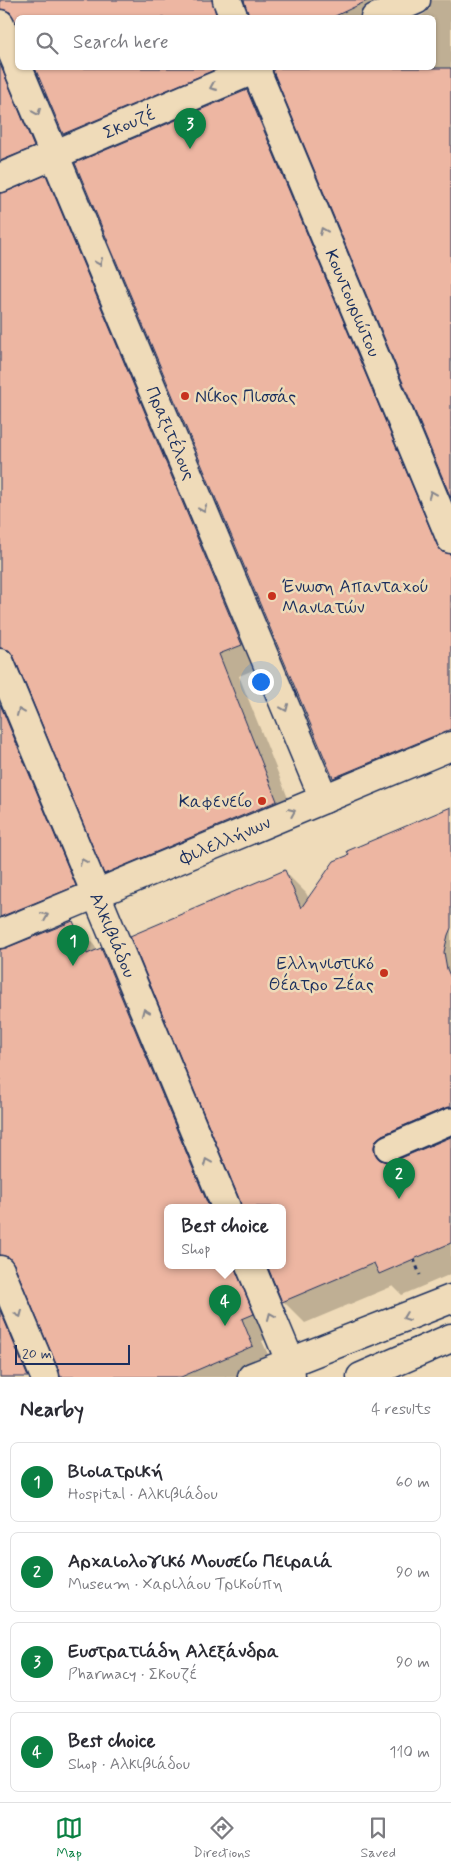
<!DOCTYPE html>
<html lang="en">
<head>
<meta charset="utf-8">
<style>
	:root { --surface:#fff; --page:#f2f2f3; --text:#2b2b33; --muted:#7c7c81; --line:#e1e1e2; --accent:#0b8043 }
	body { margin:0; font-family:Mynerve,sans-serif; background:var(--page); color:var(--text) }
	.scale { position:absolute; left:15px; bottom:12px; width:115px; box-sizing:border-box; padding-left:5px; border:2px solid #1b2f5e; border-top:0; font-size:14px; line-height:18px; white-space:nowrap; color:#1b2f5e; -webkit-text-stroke:4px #efdbb9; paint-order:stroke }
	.you { position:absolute; left:260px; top:681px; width:18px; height:18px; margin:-12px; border:4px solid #fff; border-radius:50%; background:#1a73e8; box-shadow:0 0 0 8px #1a73e833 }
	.badge { display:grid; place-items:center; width:32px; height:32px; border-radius:50%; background:var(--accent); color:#fff; font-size:16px; font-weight:700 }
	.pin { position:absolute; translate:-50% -41px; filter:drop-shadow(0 1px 2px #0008) }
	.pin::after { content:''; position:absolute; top:26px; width:18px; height:15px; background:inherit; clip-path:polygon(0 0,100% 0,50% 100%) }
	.popup { position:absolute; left:164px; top:1204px; width:122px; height:65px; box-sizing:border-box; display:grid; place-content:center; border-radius:8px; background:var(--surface); filter:drop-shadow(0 1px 4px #0005); font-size:16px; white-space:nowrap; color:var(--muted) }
	.popup b { font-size:19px; color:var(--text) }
	.popup::after { content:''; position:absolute; left:50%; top:100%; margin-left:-10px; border:10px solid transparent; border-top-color:var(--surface) }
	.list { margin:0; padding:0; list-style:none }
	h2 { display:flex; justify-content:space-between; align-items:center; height:65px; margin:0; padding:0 20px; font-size:21px }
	h2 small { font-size:16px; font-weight:400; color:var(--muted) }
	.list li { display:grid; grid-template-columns:32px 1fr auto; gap:15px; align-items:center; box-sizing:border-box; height:80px; margin:0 10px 10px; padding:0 10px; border:1px solid var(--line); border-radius:8px }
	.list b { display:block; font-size:19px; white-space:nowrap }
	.list p { margin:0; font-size:16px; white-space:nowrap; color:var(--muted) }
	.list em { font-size:16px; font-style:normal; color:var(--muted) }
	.icon { flex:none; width:28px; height:28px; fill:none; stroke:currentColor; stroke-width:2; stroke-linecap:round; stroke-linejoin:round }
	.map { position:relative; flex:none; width:451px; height:1377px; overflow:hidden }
	.search { position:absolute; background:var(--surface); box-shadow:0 1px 4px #0004; left:15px; right:15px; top:15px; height:55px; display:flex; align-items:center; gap:12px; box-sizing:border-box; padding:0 18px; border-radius:8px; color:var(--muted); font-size:19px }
	.sheet { height:425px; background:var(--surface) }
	nav { display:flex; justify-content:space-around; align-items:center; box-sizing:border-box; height:70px; border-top:1px solid var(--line); background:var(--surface); font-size:14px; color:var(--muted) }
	nav a { display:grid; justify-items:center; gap:2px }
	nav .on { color:var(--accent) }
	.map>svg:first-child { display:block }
</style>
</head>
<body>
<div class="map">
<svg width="451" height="1377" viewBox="0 0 451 1377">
	<rect width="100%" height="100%" fill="#efdbb9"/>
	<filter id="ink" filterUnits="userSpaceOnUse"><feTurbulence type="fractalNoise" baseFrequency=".02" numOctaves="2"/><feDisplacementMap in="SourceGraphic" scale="10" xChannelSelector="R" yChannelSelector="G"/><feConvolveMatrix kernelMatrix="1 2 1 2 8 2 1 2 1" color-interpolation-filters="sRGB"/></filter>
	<g filter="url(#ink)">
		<g fill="#0003">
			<polygon points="0,0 451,0 451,495 276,74 272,75 85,155 64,134 36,68 434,68 434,18 418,18 423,15 432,7 407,18 250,18 247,6 244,6 234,18 18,18 18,31 55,168 15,185 5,193 46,177 67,198 263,666 239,676 298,823 127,894 105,873 21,669 15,670 96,907 16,941 5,949 72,922 94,944 97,951 101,949 123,971 221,1207 168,1207 168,1265 282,1265 282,1207 243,1207 242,1201 285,872 306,893 309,899 451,809 451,1274 402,1295 393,1286 305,1323 283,1301 271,1271 265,1272 274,1336 262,1341 274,1368 253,1377 62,1377 20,1276 16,1277 40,1377 0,1377"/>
			<polygon points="247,91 268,113 451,552 451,759 355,799 334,778"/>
		</g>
		<g fill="#edb6a2" stroke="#1b2f5e">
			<polygon points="0,0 212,0 217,18 18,18 18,25 10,12 0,9"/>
			<polygon points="244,0 369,0 331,18 249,18"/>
			<polygon points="0,64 34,147 0,161"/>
			<polygon points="35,68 219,68 63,134"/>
			<polygon points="273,68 451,68 451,498 273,71"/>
			<polygon points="247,90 437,545 442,552 451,554 451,729 333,778 75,163"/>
			<polygon points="46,175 242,645 219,654 277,801 104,874 14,657 9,650 0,648 0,193 6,192"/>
			<polygon points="0,704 76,886 0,917"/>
			<polygon points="451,807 451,928 448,935 444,952 447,969 451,978 451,1107 445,1108 382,1135 376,1140 374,1147 375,1153 379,1159 387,1162 394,1161 451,1137 451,1243 379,1274 374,1263 282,1302 267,1265 282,1265 282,1207 241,1207 240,1201 130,936 285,870 301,908 334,861 349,855 347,851"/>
			<polygon points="73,921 87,954 101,948 209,1207 168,1207 168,1265 235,1265 236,1271 254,1314 242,1319 253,1346 181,1377 60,1377 59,1371 14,1264 9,1257 0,1255 0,949 6,948"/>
			<polygon points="0,1310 28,1377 0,1377"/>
		</g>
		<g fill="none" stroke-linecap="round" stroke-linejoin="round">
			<g stroke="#1b2f5e" stroke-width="29">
				<polyline id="pedestrian" points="388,1148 451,1121"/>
			</g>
			<g stroke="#1b2f5e" stroke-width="31">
				<g id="minor">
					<polyline points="227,0 234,18"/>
					<polyline points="375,18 416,0"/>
					<polyline points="0,24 18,66"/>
					<polyline points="18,68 324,799"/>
					<polyline points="255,68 451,539"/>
					<polyline points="0,178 258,68"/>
					<polyline points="0,663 226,1207"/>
					<polyline points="0,934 451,746"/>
					<polyline points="250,1265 290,1361 291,1377"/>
					<polyline points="0,1270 45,1377"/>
				</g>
			</g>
			<g stroke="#1b2f5e" stroke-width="31">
				<g id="tertiary">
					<polyline points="252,1377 451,1299"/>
					<polyline points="361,1377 451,1338"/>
				</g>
			</g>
			<polyline stroke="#1b2f5e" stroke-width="3" stroke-dasharray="4 4" stroke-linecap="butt" points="414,1259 420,1275"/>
			<use href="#pedestrian" stroke="#efdbb9" stroke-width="25"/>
			<use href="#minor" stroke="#efdbb9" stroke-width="28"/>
			<use href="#tertiary" stroke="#efdbb9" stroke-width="28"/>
		</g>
		<defs><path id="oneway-chevron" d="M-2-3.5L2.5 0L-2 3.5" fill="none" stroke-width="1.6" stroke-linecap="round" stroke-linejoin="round" transform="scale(1.25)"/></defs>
		<g stroke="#85858c">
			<use href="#oneway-chevron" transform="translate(213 87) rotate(157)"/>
			<use href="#oneway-chevron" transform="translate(37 112) rotate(67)"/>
			<use href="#oneway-chevron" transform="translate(323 231) rotate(-113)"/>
			<use href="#oneway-chevron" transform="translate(99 262) rotate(67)"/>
			<use href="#oneway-chevron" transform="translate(432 494) rotate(-113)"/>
			<use href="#oneway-chevron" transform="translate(203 509) rotate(67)"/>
			<use href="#oneway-chevron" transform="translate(285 708) rotate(67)"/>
			<use href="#oneway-chevron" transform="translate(20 712) rotate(-113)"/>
			<use href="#oneway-chevron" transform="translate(292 812) rotate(-23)"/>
			<use href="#oneway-chevron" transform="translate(83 862) rotate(-113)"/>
			<use href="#oneway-chevron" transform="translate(45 916) rotate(-23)"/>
			<use href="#oneway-chevron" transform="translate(145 1012) rotate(-113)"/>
			<use href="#oneway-chevron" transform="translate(207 1162) rotate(-113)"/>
			<use href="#oneway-chevron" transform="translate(19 1314) rotate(67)"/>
			<use href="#oneway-chevron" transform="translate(271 1316) rotate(-113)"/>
			<use href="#oneway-chevron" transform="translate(406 1317) rotate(159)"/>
		</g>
	</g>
	<g fill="#c8321e" stroke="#efdbb9" stroke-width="2">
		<circle cx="185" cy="396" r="5"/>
		<circle cx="272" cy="596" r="5"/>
		<circle cx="262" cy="801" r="5"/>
		<circle cx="384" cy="973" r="5"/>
	</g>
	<g text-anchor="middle" stroke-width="5" stroke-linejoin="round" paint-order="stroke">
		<g font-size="18" fill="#1b2f5e" stroke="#efdbb9">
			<text transform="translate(129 123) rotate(-23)" y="6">Σκουζέ</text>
			<text transform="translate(353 303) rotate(67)" y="6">Κουντουριώτου</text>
			<text transform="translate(171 433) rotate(67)" y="6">Πραξιτέλους</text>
			<text transform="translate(225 840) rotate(-23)" y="6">Φιλελλήνων</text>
			<text transform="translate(113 935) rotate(67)" y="6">Αλκιβιάδου</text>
		</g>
		<g font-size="18" fill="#1b2f5e" stroke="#efdbb9" text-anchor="start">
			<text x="195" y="402">Νίκος Πισσάς</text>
			<text x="282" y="592">Ένωση Απανταχού<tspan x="282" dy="21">Μανιατών</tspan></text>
			<text x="252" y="807" text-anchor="end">Καφενείο</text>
			<text x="374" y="969" text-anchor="end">Ελληνιστικό<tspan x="374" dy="21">Θέατρο Ζέας</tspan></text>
		</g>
	</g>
</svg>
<div class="scale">20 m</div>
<div class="you"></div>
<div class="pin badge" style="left:73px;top:966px">1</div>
<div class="pin badge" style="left:399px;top:1199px">2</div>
<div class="pin badge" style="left:190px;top:149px">3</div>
<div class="pin badge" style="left:225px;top:1326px">4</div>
<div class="popup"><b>Best choice</b>Shop</div>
<div class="search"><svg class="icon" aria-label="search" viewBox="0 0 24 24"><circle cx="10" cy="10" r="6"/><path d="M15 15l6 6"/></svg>Search here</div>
</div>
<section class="sheet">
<h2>Nearby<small>4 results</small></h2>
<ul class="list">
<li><span class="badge">1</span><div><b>Βιοιατρική</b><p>Hospital · Αλκιβιάδου</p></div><em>60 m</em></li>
<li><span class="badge">2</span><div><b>Αρχαιολογικό Μουσείο Πειραιά</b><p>Museum · Χαριλάου Τρικούπη</p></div><em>90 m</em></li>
<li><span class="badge">3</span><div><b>Ευστρατιάδη Αλεξάνδρα</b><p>Pharmacy · Σκουζέ</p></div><em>90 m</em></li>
<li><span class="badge">4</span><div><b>Best choice</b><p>Shop · Αλκιβιάδου</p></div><em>110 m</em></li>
</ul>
</section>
<nav>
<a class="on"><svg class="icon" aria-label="map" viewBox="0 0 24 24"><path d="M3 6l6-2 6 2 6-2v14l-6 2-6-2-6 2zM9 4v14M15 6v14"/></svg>Map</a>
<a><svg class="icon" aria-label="directions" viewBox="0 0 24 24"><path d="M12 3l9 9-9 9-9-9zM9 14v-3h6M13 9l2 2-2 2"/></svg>Directions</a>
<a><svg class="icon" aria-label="saved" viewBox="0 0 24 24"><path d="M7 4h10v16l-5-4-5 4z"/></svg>Saved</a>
</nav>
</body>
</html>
